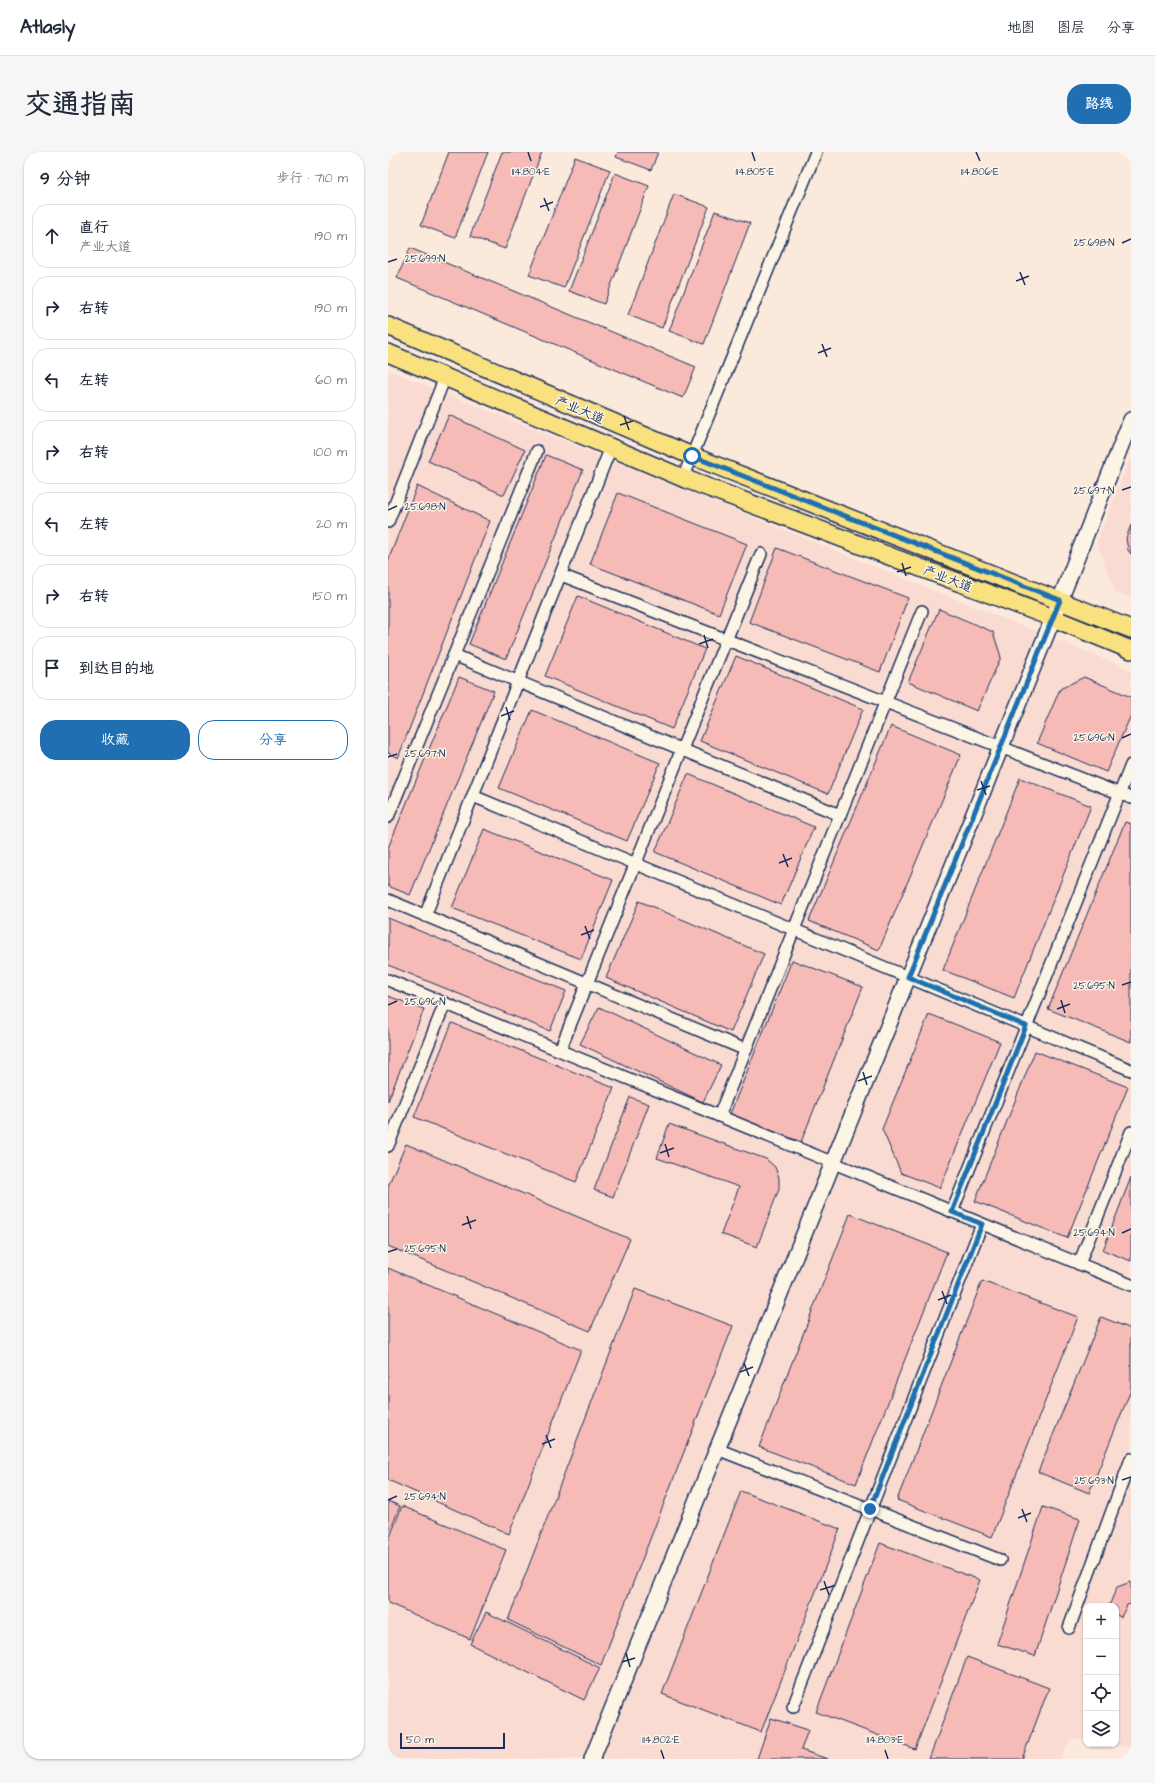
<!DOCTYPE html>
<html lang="zh">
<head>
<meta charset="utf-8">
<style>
	:root { --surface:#fff; --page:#f6f6f7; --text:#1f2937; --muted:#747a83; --line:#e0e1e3; --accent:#1f6fb2 }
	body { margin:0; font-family:"Architects Daughter","LXGW WenKai TC",sans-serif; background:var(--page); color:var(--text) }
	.controls { position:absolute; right:12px; bottom:12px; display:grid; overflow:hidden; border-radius:8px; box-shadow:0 1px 3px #0004 }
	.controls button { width:36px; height:36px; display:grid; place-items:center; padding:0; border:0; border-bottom:1px solid var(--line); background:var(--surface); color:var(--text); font:20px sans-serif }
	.scale { position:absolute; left:12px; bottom:10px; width:105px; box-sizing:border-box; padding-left:4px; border:2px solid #1b2f5e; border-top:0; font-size:11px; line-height:14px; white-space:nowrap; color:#1b2f5e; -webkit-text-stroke:3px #fcf5e5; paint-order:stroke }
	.stop { position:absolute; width:12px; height:12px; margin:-9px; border:3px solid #1f6fb2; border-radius:50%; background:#fff }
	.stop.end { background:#1f6fb2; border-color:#fff; box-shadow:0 1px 4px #0008 }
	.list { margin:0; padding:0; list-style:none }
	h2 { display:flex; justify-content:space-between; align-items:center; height:52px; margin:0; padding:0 16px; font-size:17px }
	h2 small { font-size:13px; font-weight:400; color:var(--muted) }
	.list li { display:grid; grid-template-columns:26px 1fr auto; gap:12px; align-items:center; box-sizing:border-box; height:64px; margin:0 8px 8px; padding:0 8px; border:1px solid var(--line); border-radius:16px }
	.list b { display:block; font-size:15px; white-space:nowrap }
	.list p { margin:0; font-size:13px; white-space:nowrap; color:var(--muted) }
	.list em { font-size:13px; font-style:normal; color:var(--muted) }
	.actions { display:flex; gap:8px; padding:12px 16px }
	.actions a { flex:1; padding:9px 0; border:1px solid var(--accent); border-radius:16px; text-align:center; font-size:14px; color:var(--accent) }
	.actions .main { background:var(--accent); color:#fff }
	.icon { flex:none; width:22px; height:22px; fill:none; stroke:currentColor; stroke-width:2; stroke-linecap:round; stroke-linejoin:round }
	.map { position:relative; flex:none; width:743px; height:1607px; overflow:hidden; border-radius:16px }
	header { display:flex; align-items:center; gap:24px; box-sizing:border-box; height:56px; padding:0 20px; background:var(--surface); border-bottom:1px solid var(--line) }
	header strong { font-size:19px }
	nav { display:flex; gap:22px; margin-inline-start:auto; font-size:14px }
	.intro { display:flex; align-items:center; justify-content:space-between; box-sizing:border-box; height:96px; padding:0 24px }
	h1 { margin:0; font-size:28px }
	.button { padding:10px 18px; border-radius:16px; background:var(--accent); color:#fff; font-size:14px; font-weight:700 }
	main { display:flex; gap:24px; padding:0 24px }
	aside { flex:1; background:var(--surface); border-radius:16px; box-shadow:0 1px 3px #0004 }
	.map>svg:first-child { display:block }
</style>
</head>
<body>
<header>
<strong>Atlasly</strong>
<nav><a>地图</a><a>图层</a><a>分享</a></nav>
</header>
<div class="intro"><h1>交通指南</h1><a class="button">路线</a></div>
<main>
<aside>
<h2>9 分钟<small>步行 · 710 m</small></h2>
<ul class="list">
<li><svg class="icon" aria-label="ahead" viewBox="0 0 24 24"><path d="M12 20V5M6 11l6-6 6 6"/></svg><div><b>直行</b><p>产业大道</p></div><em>190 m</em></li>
<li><svg class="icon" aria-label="right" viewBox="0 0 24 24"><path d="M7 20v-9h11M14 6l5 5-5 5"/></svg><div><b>右转</b></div><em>190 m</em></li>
<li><svg class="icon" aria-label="left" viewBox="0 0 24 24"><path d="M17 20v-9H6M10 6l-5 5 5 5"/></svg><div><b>左转</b></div><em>60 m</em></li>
<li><svg class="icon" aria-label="right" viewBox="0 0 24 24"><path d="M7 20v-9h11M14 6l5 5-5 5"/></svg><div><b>右转</b></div><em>100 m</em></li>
<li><svg class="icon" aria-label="left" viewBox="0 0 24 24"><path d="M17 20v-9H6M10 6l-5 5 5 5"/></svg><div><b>左转</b></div><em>20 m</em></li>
<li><svg class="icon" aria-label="right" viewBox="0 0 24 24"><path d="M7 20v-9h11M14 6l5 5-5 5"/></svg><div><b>右转</b></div><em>150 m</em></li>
<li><svg class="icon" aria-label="arrive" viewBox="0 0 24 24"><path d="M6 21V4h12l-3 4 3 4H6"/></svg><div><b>到达目的地</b></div></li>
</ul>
<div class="actions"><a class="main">收藏</a><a>分享</a></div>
</aside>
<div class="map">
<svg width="743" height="1607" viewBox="0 0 743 1607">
	<rect width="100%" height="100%" fill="#fbe9dc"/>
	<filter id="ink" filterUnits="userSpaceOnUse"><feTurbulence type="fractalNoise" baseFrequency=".025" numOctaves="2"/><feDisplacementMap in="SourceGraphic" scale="8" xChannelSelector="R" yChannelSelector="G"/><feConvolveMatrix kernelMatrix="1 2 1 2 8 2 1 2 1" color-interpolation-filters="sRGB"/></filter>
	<g filter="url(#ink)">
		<g fill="#fadbd1">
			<polygon points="0,218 743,518 743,1596 718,1592 728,1592 728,1454 698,1454 698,1588 683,1586 672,1607 0,1607"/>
			<polygon points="743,303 743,446 727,440 709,390"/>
		</g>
		<g fill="#f7bbb7" stroke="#1b2f5e">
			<polygon points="61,0 100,0 67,86 33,73"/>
			<polygon points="114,0 154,0 117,97 82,84"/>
			<polygon points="230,0 270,0 263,18 228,5"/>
			<polygon points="187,5 222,18 176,136 141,123"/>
			<polygon points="227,21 261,34 216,152 181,139"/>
			<polygon points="286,42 321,55 274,176 240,163"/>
			<polygon points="327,59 362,71 316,192 281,179"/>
			<polygon points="22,96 308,215 295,246 9,126"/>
			<polygon points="61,263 137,298 116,343 40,309"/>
			<polygon points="158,303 195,318 118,507 81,492"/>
			<polygon points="29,334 102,369 10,606 0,601 0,409"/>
			<polygon points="230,341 359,392 331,462 202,412"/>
			<polygon points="743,373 743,402 740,398 738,386"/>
			<polygon points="389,396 520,446 492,520 361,470"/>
			<polygon points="190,444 317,497 284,577 157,524"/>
			<polygon points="551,457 605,480 613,505 589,559 520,530"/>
			<polygon points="348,504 475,557 440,642 312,589"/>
			<polygon points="71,525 106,539 22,743 0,734 0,696"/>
			<polygon points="696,525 743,545 743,563 718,620 649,591 672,537"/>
			<polygon points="144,558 272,611 239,689 111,636"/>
			<polygon points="503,574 573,603 491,798 421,769"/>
			<polygon points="300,622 426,675 393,753 267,700"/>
			<polygon points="632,626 703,654 626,846 555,818"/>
			<polygon points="737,670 743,672 743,890 660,857"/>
			<polygon points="96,677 225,728 193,807 64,756"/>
			<polygon points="251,749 376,802 343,880 218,826"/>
			<polygon points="0,766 178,839 162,879 0,813"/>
			<polygon points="404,808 475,835 413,990 342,962"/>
			<polygon points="0,844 36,857 0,949"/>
			<polygon points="211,855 333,913 315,950 192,892"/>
			<polygon points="541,862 612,890 552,1036 513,1021 494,977"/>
			<polygon points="64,871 226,936 188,1030 26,965"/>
			<polygon points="647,899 740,935 679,1086 587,1049"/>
			<polygon points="242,945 261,952 225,1045 206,1038"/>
			<polygon points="281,972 378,1007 387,1015 391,1026 391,1037 369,1095 333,1082 351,1035 269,1006"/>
			<polygon points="18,992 242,1087 202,1179 0,1094 0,1034"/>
			<polygon points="743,1025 743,1109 715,1098"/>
			<polygon points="462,1062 559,1100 468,1332 371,1295"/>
			<polygon points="0,1116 193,1198 121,1382 0,1328"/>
			<polygon points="594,1129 690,1165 604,1385 509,1348"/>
			<polygon points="247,1137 345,1174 213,1513 120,1468"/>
			<polygon points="713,1165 741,1176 743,1180 743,1238 701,1341 650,1320"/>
			<polygon points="353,1339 452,1377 373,1580 274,1542"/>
			<polygon points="0,1349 12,1354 0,1383"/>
			<polygon points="14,1354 118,1398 82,1487 0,1451 0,1390"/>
			<polygon points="655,1355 692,1367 647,1504 609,1492"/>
			<polygon points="492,1391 592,1428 527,1597 428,1560"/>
			<polygon points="743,1430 743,1452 739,1453 733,1465 728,1463 728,1454 721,1454 729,1435"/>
			<polygon points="98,1460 212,1516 196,1548 82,1492"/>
			<polygon points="579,1505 661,1536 634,1607 541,1607"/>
			<polygon points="383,1566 420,1578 413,1598 440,1607 369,1607"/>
		</g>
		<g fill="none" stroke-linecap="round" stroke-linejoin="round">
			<g stroke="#1b2f5e" stroke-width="14">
				<g id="street">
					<polyline points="295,326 428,0"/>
					<polyline points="0,370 57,225"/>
					<polyline points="173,423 743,646"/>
					<polyline points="66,503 452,663"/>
					<polyline points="85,644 743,918"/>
					<polyline points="0,665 149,299"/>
					<polyline points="0,748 358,898"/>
					<polyline points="37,764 223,295"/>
					<polyline points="0,828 743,1133"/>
					<polyline points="172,898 373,402"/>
					<polyline points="331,964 534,459"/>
					<polyline points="0,994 57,851"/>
					<polyline points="564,1060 743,613"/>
					<polyline points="691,1112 743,980"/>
					<polyline points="329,1297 612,1408"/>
					<polyline points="681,1476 743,1307"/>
					<polyline points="405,1555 594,1072"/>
				</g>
			</g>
			<g stroke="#1b2f5e" stroke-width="18">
				<polyline id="secondary" points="204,1607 665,466 743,268"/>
			</g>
			<g stroke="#1b2f5e" stroke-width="20">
				<g id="primary">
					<polyline points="0,174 304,304 743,477"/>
					<polyline points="0,201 295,326 665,466 743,498"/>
				</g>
			</g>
			<use href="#street" stroke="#fcf5e5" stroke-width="11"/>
			<use href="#secondary" stroke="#fcf5e5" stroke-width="15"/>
			<use href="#primary" stroke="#fae180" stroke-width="17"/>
		</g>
	</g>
	<g fill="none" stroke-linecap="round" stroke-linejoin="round" filter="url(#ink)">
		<polyline stroke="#1f6fb2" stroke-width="5" points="304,304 672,448 520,825 638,874 564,1060 594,1072 482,1357"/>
	</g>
	<path fill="none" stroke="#1b2f5e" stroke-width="1.5" d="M140,0L143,9M364,0L367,9M588,0L592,9M156,46L161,59M152,55L165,50M734,91L743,87M0,110L9,107M632,120L637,133M628,129L641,124M434,192L439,205M430,201L443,196M236,264L241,278M232,273L245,269M734,338L743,335M0,358L9,354M514,411L518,424M509,420L523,415M316,483L320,496M311,492L325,487M118,555L122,568M113,564L126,559M734,586L743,582M0,605L9,602M593,629L598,643M589,638L602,634M395,702L400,715M391,711L404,706M197,774L202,787M193,783L206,778M734,833L743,830M673,848L677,861M0,853L9,849M669,857L682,852M475,920L479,933M470,929L484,924M277,992L281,1005M272,1001L286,996M79,1064L83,1077M74,1073L88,1068M734,1081L743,1077M0,1100L9,1097M554,1139L559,1152M550,1148L563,1143M356,1211L361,1224M352,1220L365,1215M158,1283L163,1296M154,1292L167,1287M734,1328L743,1325M0,1348L9,1344M634,1357L639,1370M630,1366L643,1361M436,1429L441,1443M432,1438L445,1434M238,1501L242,1515M234,1510L247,1506M273,1598L276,1607M497,1598L500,1607"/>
	<g text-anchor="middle" stroke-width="3" stroke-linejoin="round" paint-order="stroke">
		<g font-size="13" fill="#1b2f5e" stroke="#fcf5e5">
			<text transform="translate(192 257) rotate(23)" y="5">产业大道</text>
			<text transform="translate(560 426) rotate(21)" y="5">产业大道</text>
		</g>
	</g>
	<g font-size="10" text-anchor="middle" fill="#1b2f5e" stroke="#fcf5e5" stroke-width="3" stroke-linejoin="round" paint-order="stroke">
		<text x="367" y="23">114.805°E</text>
		<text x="592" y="23">114.806°E</text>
		<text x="143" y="23">114.804°E</text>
		<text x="706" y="94">25.698°N</text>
		<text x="37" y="110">25.699°N</text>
		<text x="706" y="342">25.697°N</text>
		<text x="37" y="358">25.698°N</text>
		<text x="706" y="589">25.696°N</text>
		<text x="37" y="605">25.697°N</text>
		<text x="706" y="837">25.695°N</text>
		<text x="37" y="853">25.696°N</text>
		<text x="706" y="1084">25.694°N</text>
		<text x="37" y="1100">25.695°N</text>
		<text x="706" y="1332">25.693°N</text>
		<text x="37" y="1348">25.694°N</text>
		<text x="273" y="1591">114.802°E</text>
		<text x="497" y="1591">114.803°E</text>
	</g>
</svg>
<div class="controls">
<button>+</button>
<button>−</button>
<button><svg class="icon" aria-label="locate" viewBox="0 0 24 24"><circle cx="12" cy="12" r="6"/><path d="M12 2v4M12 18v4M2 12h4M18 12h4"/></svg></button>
<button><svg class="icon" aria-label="layers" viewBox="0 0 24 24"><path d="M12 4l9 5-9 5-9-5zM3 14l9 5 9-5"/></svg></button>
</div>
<div class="scale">50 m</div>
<div class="stop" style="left:304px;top:304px"></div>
<div class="stop end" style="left:482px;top:1357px"></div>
</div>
</main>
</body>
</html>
